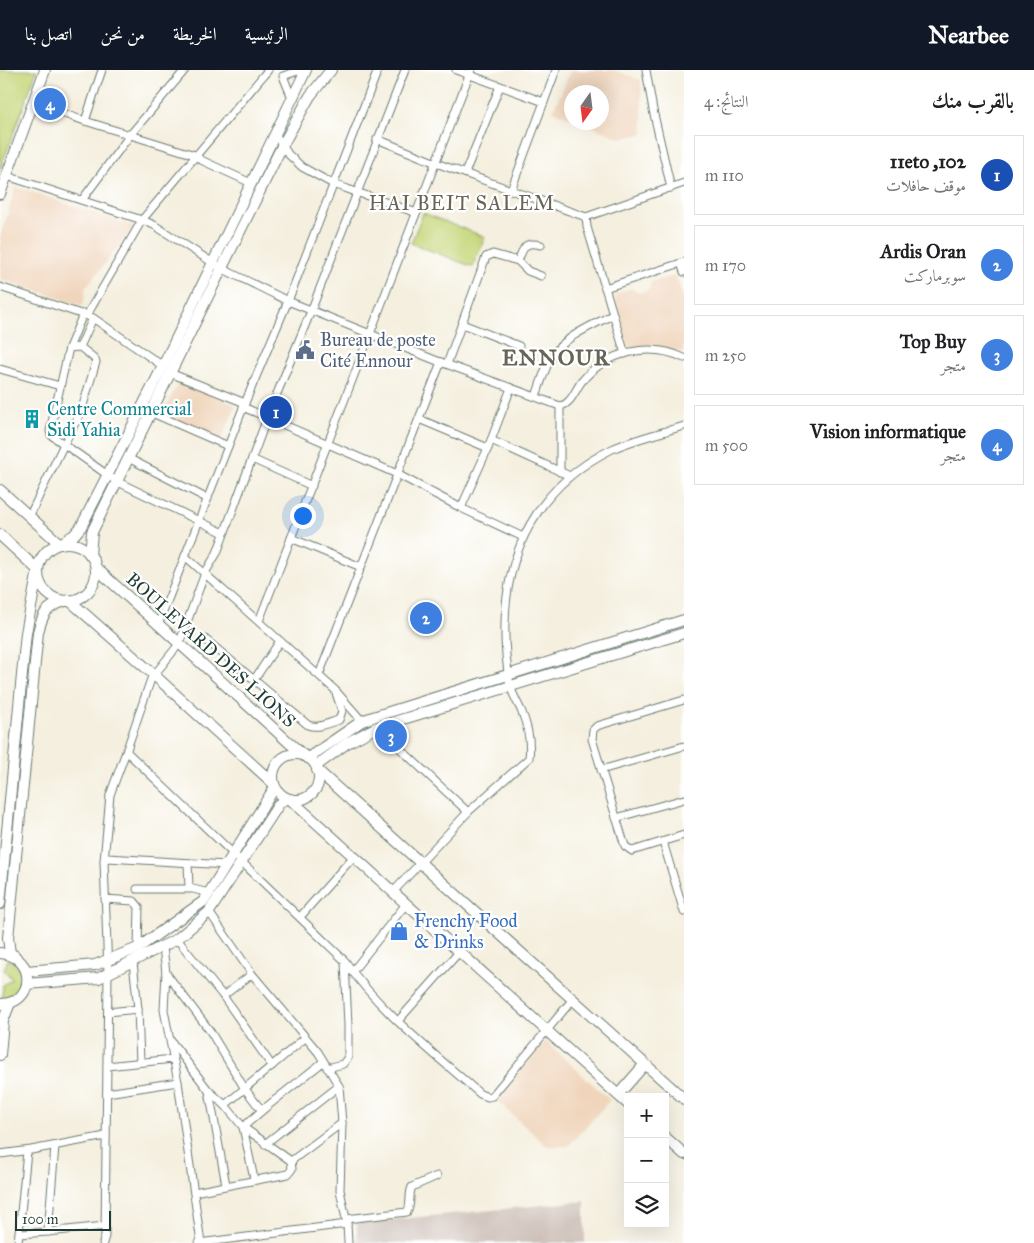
<!DOCTYPE html>
<html lang="ar">
<head>
<meta charset="utf-8">
<style>
	:root { --surface:#fff; --page:#f2f2f2; --text:#202124; --muted:#757577; --line:#e0e0e0; --accent:#111827 }
	body { margin:0; font-family:"IM FELL Great Primer",Amiri,serif; background:var(--page); color:var(--text); direction:rtl }
	.controls { position:absolute; right:15px; bottom:15px; display:grid; overflow:hidden; border-radius:0px; box-shadow:0 5px 20px #0002 }
	.controls button { width:45px; height:45px; display:grid; place-items:center; padding:0; border:0; border-bottom:1px solid var(--line); background:var(--surface); color:var(--text); font:25px sans-serif }
	.compass { position:absolute; left:564px; top:15px; width:45px; height:45px; border-radius:50%; background:var(--surface); box-shadow:0 5px 20px #0002; rotate:194deg }
	.scale { position:absolute; left:15px; bottom:12px; width:96px; box-sizing:border-box; padding-left:5px; border:2px solid #1f3d34; border-top:0; font-size:14px; line-height:18px; white-space:nowrap; color:#1f3d34; -webkit-text-stroke:4px #fff; paint-order:stroke }
	.you { position:absolute; left:302px; top:445px; width:18px; height:18px; margin:-12px; border:4px solid #fff; border-radius:50%; background:#1a73e8; box-shadow:0 0 0 8px #1a73e833 }
	.badge { display:grid; place-items:center; width:32px; height:32px; border-radius:50%; background:var(--accent); color:#fff; font-size:16px; font-weight:700 }
	.pin { position:absolute; translate:-50% -50%; border:2px solid #fff; box-shadow:0 1px 5px #0006 }
	.list { margin:0; padding:0; list-style:none }
	h2 { display:flex; justify-content:space-between; align-items:center; height:65px; margin:0; padding:0 20px; font-size:21px }
	h2 small { font-size:16px; font-weight:400; color:var(--muted) }
	.list li { display:grid; grid-template-columns:32px 1fr auto; gap:15px; align-items:center; box-sizing:border-box; height:80px; margin:0 10px 10px; padding:0 10px; border:1px solid var(--line); border-radius:0px }
	.list b { display:block; font-size:19px; white-space:nowrap }
	.list p { margin:0; font-size:16px; white-space:nowrap; color:var(--muted) }
	.list em { font-size:16px; font-style:normal; color:var(--muted) }
	.icon { flex:none; width:28px; height:28px; fill:none; stroke:currentColor; stroke-width:2; stroke-linecap:round; stroke-linejoin:round }
	.map { position:relative; flex:none; width:684px; height:1173px; overflow:hidden; direction:ltr }
	header { display:flex; align-items:center; gap:30px; box-sizing:border-box; height:70px; padding:0 25px; background:var(--accent); color:#fff }
	header strong { font-size:24px }
	nav { display:flex; gap:28px; margin-inline-start:auto; font-size:18px }
	main { display:flex }
	aside { flex:1; background:var(--surface) }
	.map>svg:first-child { display:block }
</style>
</head>
<body>
<header>
<strong>Nearbee</strong>
<nav><a>الرئيسية</a><a>الخريطة</a><a>من نحن</a><a>اتصل بنا</a></nav>
</header>
<main>
<aside>
<h2>بالقرب منك<small>النتائج: 4</small></h2>
<ul class="list">
<li><span class="badge" style="background:#1a4fb4">1</span><div><b>102, 11eto</b><p>موقف حافلات</p></div><em>110 m</em></li>
<li><span class="badge" style="background:#3f7fe0">2</span><div><b>Ardis Oran</b><p>سوبرماركت</p></div><em>170 m</em></li>
<li><span class="badge" style="background:#3f7fe0">3</span><div><b>Top Buy</b><p>متجر</p></div><em>250 m</em></li>
<li><span class="badge" style="background:#3f7fe0">4</span><div><b>Vision informatique</b><p>متجر</p></div><em>500 m</em></li>
</ul>
</aside>
<div class="map">
<svg width="684" height="1173" viewBox="0 0 684 1173">
	<rect width="100%" height="100%" fill="#fff"/>
	<filter id="ink" filterUnits="userSpaceOnUse"><feTurbulence type="fractalNoise" baseFrequency=".02" numOctaves="2"/><feDisplacementMap in="SourceGraphic" scale="10" xChannelSelector="R" yChannelSelector="G"/><feConvolveMatrix kernelMatrix="1 2 1 2 8 2 1 2 1" color-interpolation-filters="sRGB"/></filter>
	<filter id="wash" filterUnits="userSpaceOnUse"><feTurbulence type="fractalNoise" baseFrequency=".0096" numOctaves="4" result="noise"/><feDisplacementMap in="SourceGraphic" scale="20" xChannelSelector="R" yChannelSelector="G"/><feGaussianBlur stdDeviation="1.12" result="paint"/><feColorMatrix in="noise" values="0 0 0 0 0 0 0 0 0 0 0 0 0 0 0 0 0 1.4 0 .05"/><feComposite in="paint" operator="in"/></filter>
	<g filter="url(#wash)">
		<rect width="100%" height="100%" fill="#f4efde"/>
		<g fill="#f0d5bc">
			<polygon points="571,0 614,0 641,10 643,64 621,68 582,53 602,52 602,22 572,22 571,48 553,41"/>
			<polygon points="16,117 135,156 86,217 83,236 0,209 0,167"/>
			<polygon points="676,205 684,231 684,283 654,275 631,277 628,275 615,227 616,224 631,218 639,223 649,220 651,212"/>
			<polygon points="179,312 236,335 222,368 162,344"/>
			<polygon points="546,972 610,1030 568,1076 547,1076 494,1028"/>
		</g>
		<polygon fill="#cec1b9" points="585,1131 585,1173 357,1173 357,1153"/>
		<g fill="#c4d577" stroke="#728956">
			<polygon points="0,0 37,0 0,100"/>
			<polygon points="423,143 485,167 473,197 411,173"/>
			<path d="M8,889C15,894 23,900 22,909L19,910L21,911C18,920 11,926 2,929L3,915L12,909L4,900Z"/>
		</g>
	</g>
	<g filter="url(#ink)">
		<g fill="none" stroke-linecap="round" stroke-linejoin="round">
			<g stroke="#6a7b70" stroke-width="9">
				<g id="street">
					<path d="M405,0L311,241L267,348L217,483L205,503L179,574L151,609L127,679V682L345,891C379,941 435,984 480,1024L488,1027L492,1026L573,929"/>
					<polyline points="456,0 544,32"/>
					<polyline points="646,0 653,40 671,118"/>
					<polyline points="292,28 283,6 301,0"/>
					<polyline points="33,33 85,51 195,85 201,90 251,113"/>
					<polyline points="85,51 102,0"/>
					<polyline points="275,64 288,84 302,97 333,114 417,143"/>
					<polyline points="377,69 436,93 586,147 684,113"/>
					<polyline points="465,103 500,16"/>
					<path d="M7,106L142,150L154,155L221,198L288,231L435,290L560,336C571,335 576,318 582,311C607,281 650,272 684,288"/>
					<polyline points="511,120 556,0"/>
					<polyline points="82,130 130,65 185,0"/>
					<polyline points="586,147 587,157 625,284"/>
					<polyline points="518,191 528,201 541,206"/>
					<polyline points="681,193 684,202"/>
					<polyline points="0,217 93,248 80,277 94,288 96,292 81,342 64,374 29,447"/>
					<polyline points="605,218 684,192"/>
					<polyline points="87,245 142,150 268,0"/>
					<polyline points="93,248 163,296"/>
					<polyline points="462,254 519,276"/>
					<polyline points="80,277 69,278 50,361 51,365 116,411 224,463"/>
					<polyline points="69,278 83,244"/>
					<path d="M447,294L486,187L493,184L518,191C524,177 524,171 541,175"/>
					<polyline points="0,299 60,316"/>
					<polyline points="170,303 245,333"/>
					<path d="M536,326C541,313 545,297 552,286C565,266 592,256 612,245"/>
					<polyline points="243,337 397,404 461,438 523,467"/>
					<polyline points="150,342 228,376"/>
					<polyline points="419,349 488,378"/>
					<polyline points="491,370 570,406"/>
					<polyline points="128,388 208,429"/>
					<polyline points="252,389 312,416"/>
					<polyline points="560,402 560,336"/>
					<polyline points="461,438 488,378 511,318"/>
					<polyline points="291,468 361,497"/>
					<polyline points="185,486 335,620 362,651"/>
					<polyline points="259,551 370,264 471,0"/>
					<polyline points="158,555 245,333 288,231 378,0"/>
					<path d="M205,569L308,655C318,659 328,653 339,650L342,641L336,623"/>
					<polyline points="319,605 441,292"/>
					<polyline points="254,610 280,571"/>
					<polyline points="684,630 597,656 593,660 592,669 625,776 632,781 684,765"/>
					<polyline points="377,657 468,742"/>
					<polyline points="601,700 684,676"/>
					<polyline points="616,748 684,729"/>
					<polyline points="663,772 684,842"/>
					<polyline points="104,791 110,725 127,679"/>
					<polyline points="188,793 189,818 209,823"/>
					<polyline points="137,819 190,819"/>
					<path d="M393,822L468,742L529,688C531,672 527,654 521,640C517,632 512,623 510,615C493,518 517,426 612,379C634,369 660,363 684,356"/>
					<polyline points="105,829 134,831 139,837 138,878"/>
					<polyline points="209,842 252,904 318,982 339,1016 342,1053 340,1120 347,1154 348,1173"/>
					<polyline points="300,847 354,786"/>
					<polyline points="177,869 223,926 272,996"/>
					<polyline points="163,877 166,903 164,940 178,1012 201,1173"/>
					<polyline points="133,892 138,939 140,992"/>
					<polyline points="352,902 406,834"/>
					<polyline points="166,903 210,961 245,1019 259,1037 265,1038 323,992"/>
					<polyline points="223,926 252,904"/>
					<polyline points="108,942 138,939"/>
					<polyline points="398,951 460,881"/>
					<polyline points="171,971 209,1021 225,1035 243,1057 291,1091 292,1099 288,1104 194,1122"/>
					<polyline points="107,996 173,989"/>
					<polyline points="327,998 343,994 348,987 348,955 345,892"/>
					<polyline points="209,1021 226,1115"/>
					<polyline points="107,1023 178,1012"/>
					<polyline points="225,1035 305,968"/>
					<polyline points="265,1074 339,1016"/>
					<polyline points="0,1084 31,1080 106,1066"/>
					<polyline points="291,1091 342,1053"/>
					<polyline points="254,1109 243,1057 265,1038"/>
					<path d="M346,1149L407,1142C412,1135 408,1125 412,1117L437,1106"/>
					<polyline points="48,1162 55,1076"/>
					<polyline points="19,1164 48,1162 105,1156"/>
					<polyline points="18,1173 27,1081"/>
					<polyline points="103,1173 105,1166 108,904 104,791 107,788 227,795"/>
					<polyline points="199,1173 347,1154"/>
				</g>
			</g>
			<g stroke="#6a7b70" stroke-width="12">
				<g id="secondary">
					<polyline points="0,124 45,0"/>
					<polyline points="0,420 60,474"/>
					<polyline points="0,465 38,500"/>
					<polyline points="96,498 304,686"/>
					<polyline points="69,530 153,604 274,714"/>
					<circle cx="296" cy="707" r="23"/>
					<polyline points="308,688 362,651 373,647 684,550"/>
					<polyline points="316,696 347,673 377,657 684,563"/>
					<polyline points="317,700 684,1029"/>
					<polyline points="290,729 628,1034"/>
					<polyline points="27,901 95,895 138,878 204,831 275,717"/>
					<polyline points="27,914 99,908 177,869 209,842 279,734 286,728"/>
					<polyline points="618,1025 645,994"/>
					<polyline points="665,1067 684,1084"/>
				</g>
			</g>
			<g stroke="#6a7b70" stroke-width="12">
				<g id="primary">
					<circle cx="67" cy="502" r="29"/>
					<polyline points="60,474 74,465 81,457 163,296 306,0"/>
					<polyline points="90,485 92,462 282,76 310,26 331,0"/>
					<polyline points="0,834 26,563 38,500"/>
					<path d="M0,883C38,886 35,935 0,934"/>
					<path d="M15,886L10,883L8,868L38,562C43,543 46,537 65,531"/>
					<polyline points="0,985 3,951 10,933"/>
				</g>
			</g>
			<use href="#street" stroke="#fff" stroke-width="7"/>
			<use href="#secondary" stroke="#fff" stroke-width="10"/>
			<use href="#primary" stroke="#fff" stroke-width="10"/>
		</g>
	</g>
	<defs>
		<g id="civic-bare" transform="scale(1.5)"><path d="M-.6-6.5H3V-4.5H.6V-3L4-1V1h2V6H-6V1h2V-1L-.6-3ZM-1.2 2.5V6h2.4V2.5Z" fill="#5c6f8a" stroke="#fff" stroke-width="2.5" paint-order="stroke"/></g>
		<g id="building-bare" transform="scale(1.5)"><path d="M-4-6H4V6H1V3H-1V6H-4ZM-2.5-4.3h1.7v1.8h-1.7ZM.8-4.3h1.7v1.8H.8ZM-2.5-1h1.7V.8h-1.7ZM.8-1h1.7V.8H.8Z" fill="#0f9aa8" stroke="#fff" stroke-width="2.5" paint-order="stroke"/></g>
		<g id="shop-bare" transform="scale(1.5)"><path d="M-5-2.5h2.3a2.7 3.5 0 0 1 5.4 0H5L5.5 6h-11ZM-1.5-2.5h3a1.5 2.3 0 0 0-3 0Z" fill="#3f7fe0" stroke="#fff" stroke-width="2.5" paint-order="stroke"/></g>
	</defs>
	<g fill-rule="evenodd">
		<use href="#civic-bare" x="305" y="280"/>
		<use href="#building-bare" x="32" y="349"/>
		<use href="#shop-bare" x="399" y="861"/>
	</g>
	<g text-anchor="middle" stroke-width="4.5" stroke-linejoin="round" paint-order="stroke">
		<g font-size="18" fill="#4e5e75" stroke="#fff" text-anchor="start">
			<text x="320" y="276">Bureau de poste<tspan x="320" dy="21">Cité Ennour</tspan></text>
		</g>
		<g font-size="18" fill="#0d838f" stroke="#fff" text-anchor="start">
			<text x="47" y="345">Centre Commercial<tspan x="47" dy="21">Sidi Yahia</tspan></text>
		</g>
		<g font-size="18" fill="#1f3d34" stroke="#fff">
			<text transform="translate(211 580) rotate(42)" y="6">BOULEVARD DES LIONS</text>
		</g>
		<g font-size="18" fill="#366cbe" stroke="#fff" text-anchor="start">
			<text x="414" y="857">Frenchy Food<tspan x="414" dy="21">&amp; Drinks</tspan></text>
		</g>
		<g font-size="20" letter-spacing="1" fill="#686558" stroke="#fff">
			<text x="462" y="140">HAI BEIT SALEM</text>
		</g>
		<g font-size="22" font-weight="bold" letter-spacing="1" fill="#686558" stroke="#fff">
			<text x="556" y="295">ENNOUR</text>
		</g>
	</g>
</svg>
<div class="controls">
<button>+</button>
<button>−</button>
<button><svg class="icon" aria-label="layers" viewBox="0 0 24 24"><path d="M12 4l9 5-9 5-9-5zM3 14l9 5 9-5"/></svg></button>
</div>
<svg class="compass" viewBox="-18 -18 36 36"><path d="M0-13l5 13h-10z" fill="#e53935"/><path d="M0 13l5-13h-10z" fill="#757577"/></svg>
<div class="scale">100 m</div>
<div class="you"></div>
<div class="pin badge" style="left:276px;top:342px;background:#1a4fb4">1</div>
<div class="pin badge" style="left:426px;top:548px;background:#3f7fe0">2</div>
<div class="pin badge" style="left:391px;top:666px;background:#3f7fe0">3</div>
<div class="pin badge" style="left:50px;top:34px;background:#3f7fe0">4</div>
</div>
</main>
</body>
</html>
